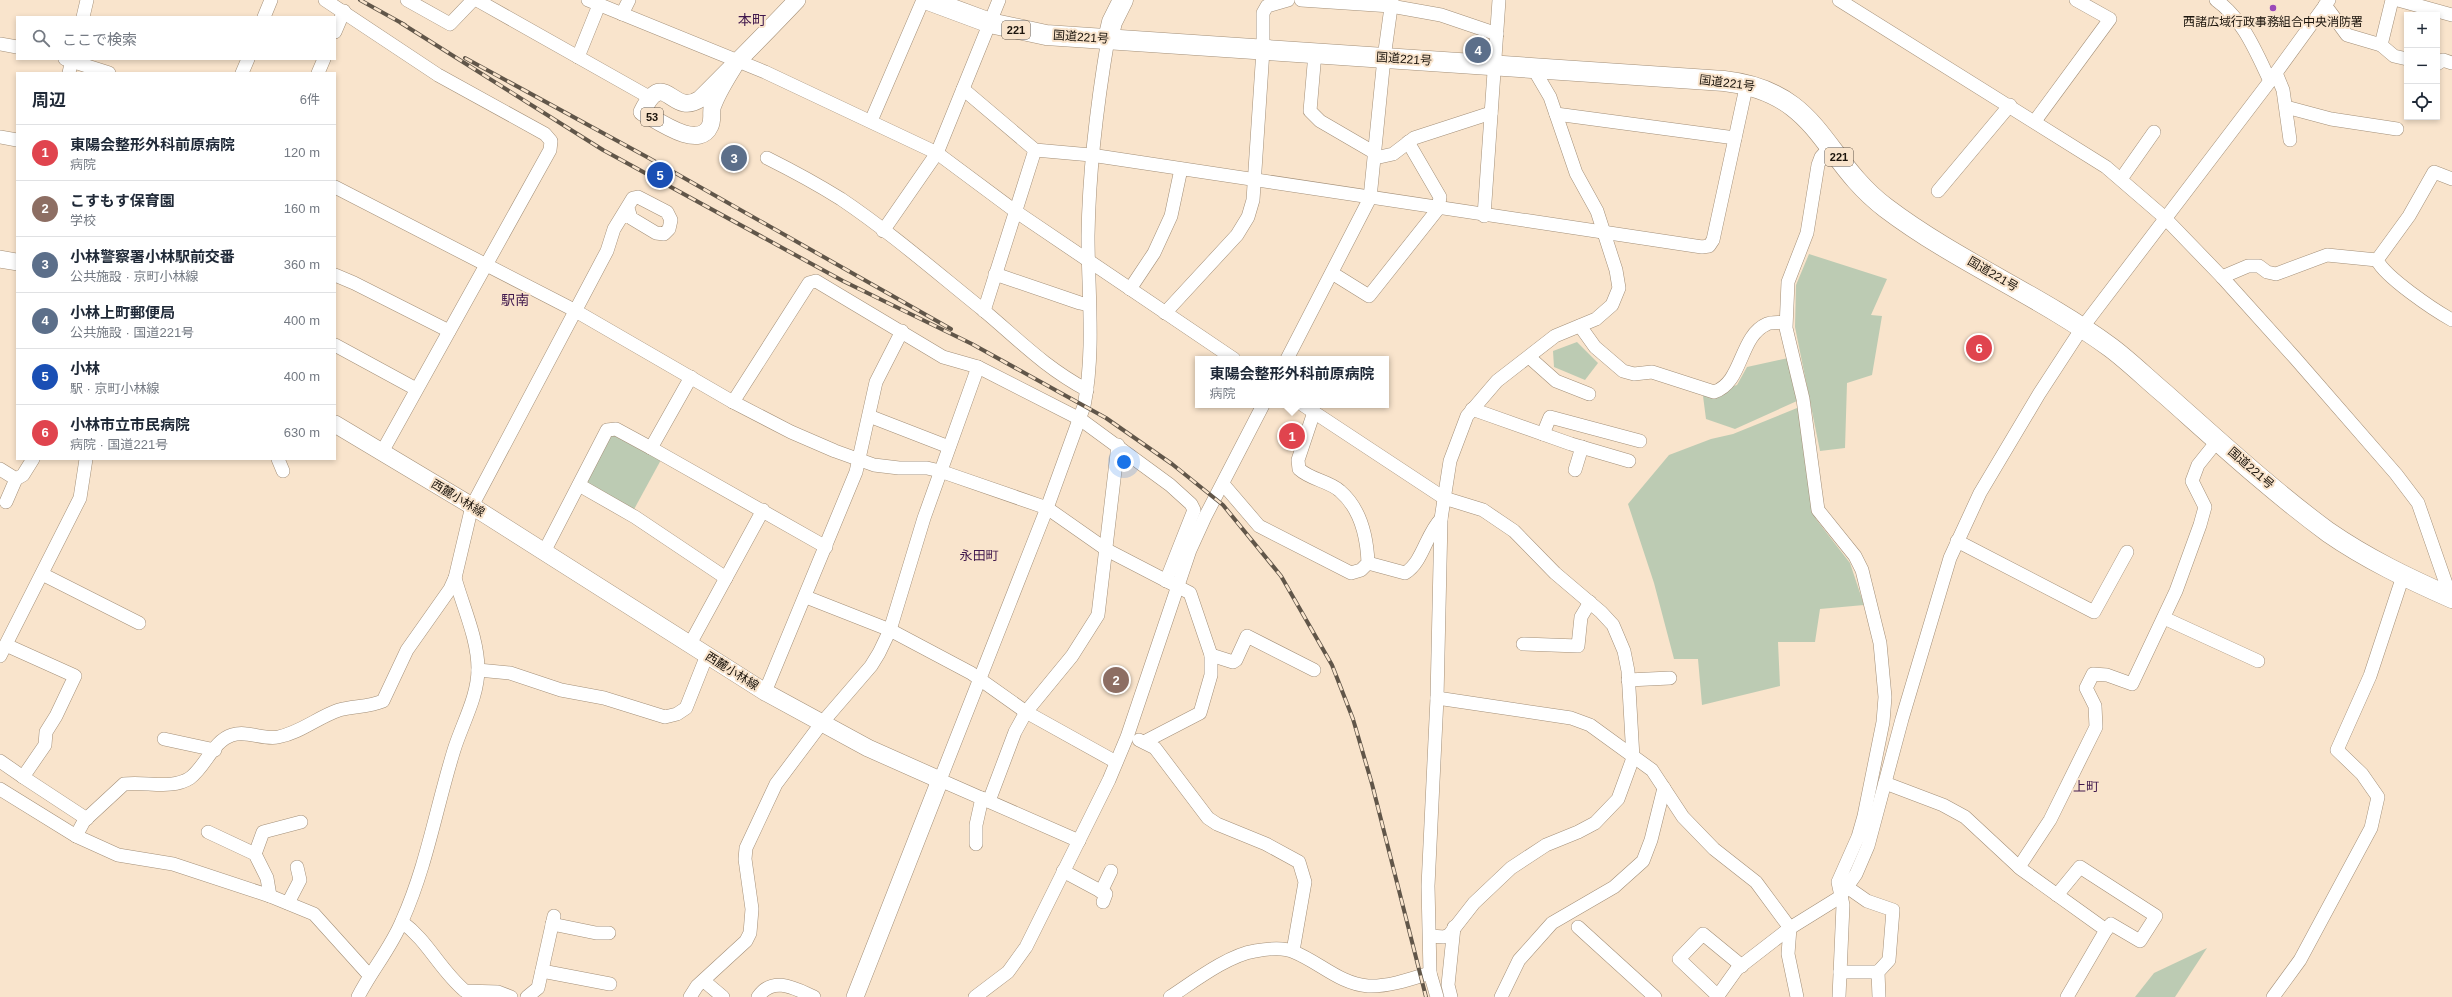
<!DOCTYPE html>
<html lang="ja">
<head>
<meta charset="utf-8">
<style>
	:root { --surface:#fff; --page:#f2f2f3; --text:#1f2937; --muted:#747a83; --line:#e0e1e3; --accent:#9b49b8 }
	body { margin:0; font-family:Helvetica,"Noto Sans JP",sans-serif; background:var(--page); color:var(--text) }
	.controls { position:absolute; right:12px; top:12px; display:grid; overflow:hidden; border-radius:0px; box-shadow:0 2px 6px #0003 }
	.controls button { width:36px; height:36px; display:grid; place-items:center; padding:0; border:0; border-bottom:1px solid var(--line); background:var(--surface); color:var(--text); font:20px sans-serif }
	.you { position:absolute; left:1124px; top:462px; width:14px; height:14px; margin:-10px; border:3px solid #fff; border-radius:50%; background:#1a73e8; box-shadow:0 0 0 6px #1a73e833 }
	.badge { display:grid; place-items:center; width:26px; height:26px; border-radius:50%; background:var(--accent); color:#fff; font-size:13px; font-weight:700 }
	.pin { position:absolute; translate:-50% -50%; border:2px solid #fff; box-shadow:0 1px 4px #0006 }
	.popup { position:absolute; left:1195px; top:356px; width:194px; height:52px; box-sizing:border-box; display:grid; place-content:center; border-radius:0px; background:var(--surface); filter:drop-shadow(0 1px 3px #0005); font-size:13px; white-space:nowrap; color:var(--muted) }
	.popup b { font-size:15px; color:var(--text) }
	.popup::after { content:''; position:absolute; left:50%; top:100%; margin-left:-8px; border:8px solid transparent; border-top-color:var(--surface) }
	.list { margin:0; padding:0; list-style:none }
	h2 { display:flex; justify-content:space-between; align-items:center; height:52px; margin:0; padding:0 16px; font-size:17px }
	h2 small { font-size:13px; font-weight:400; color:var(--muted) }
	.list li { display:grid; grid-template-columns:26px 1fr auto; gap:12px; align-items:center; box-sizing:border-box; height:56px; padding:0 16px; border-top:1px solid var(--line) }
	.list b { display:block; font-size:15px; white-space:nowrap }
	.list p { margin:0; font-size:13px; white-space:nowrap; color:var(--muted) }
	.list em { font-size:13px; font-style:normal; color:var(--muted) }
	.icon { flex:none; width:22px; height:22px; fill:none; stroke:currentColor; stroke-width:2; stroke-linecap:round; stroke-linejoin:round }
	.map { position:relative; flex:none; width:2452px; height:997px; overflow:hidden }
	.search { position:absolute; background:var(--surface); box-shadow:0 2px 6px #0003; left:16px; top:16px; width:320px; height:44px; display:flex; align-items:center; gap:10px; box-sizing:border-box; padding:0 14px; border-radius:0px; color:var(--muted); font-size:15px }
	.panel { position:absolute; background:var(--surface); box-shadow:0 2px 6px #0003; left:16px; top:72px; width:320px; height:388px; border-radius:0px }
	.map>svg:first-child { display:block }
</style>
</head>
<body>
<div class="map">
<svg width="2452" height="997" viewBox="0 0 2452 997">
	<rect width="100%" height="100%" fill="#f9e4cc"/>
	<g fill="#bccbb3">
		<polygon points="1809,254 1887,279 1871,315 1882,316 1872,375 1847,383 1845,448 1820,451 1795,327 1796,285"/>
		<polygon points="1577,342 1598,363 1585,380 1554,367 1553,351"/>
		<polygon points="1788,358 1797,401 1735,429 1706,419 1703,396 1737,385 1747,367"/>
		<polygon points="1802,406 1816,519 1850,563 1864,605 1820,609 1815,642 1778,642 1780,686 1702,705 1698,659 1674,659 1654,583 1628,504 1669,455 1711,439 1733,434"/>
		<polygon points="612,433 662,458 632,513 588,486 586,481"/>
		<polygon points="2207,948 2175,997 2135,997 2154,973"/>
	</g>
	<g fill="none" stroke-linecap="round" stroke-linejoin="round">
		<g stroke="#a38f78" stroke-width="14">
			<g id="minor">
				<polyline points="325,0 438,75 545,134 551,141 550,150 382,452"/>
				<polyline points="407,0 450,24 473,0"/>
				<polyline points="477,0 649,97"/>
				<polyline points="588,0 765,72 937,153 1015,211 1234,359"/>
				<polyline points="1301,0 1391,6 1441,15 1497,34"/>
				<polyline points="1839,0 2106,167 2164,217 2222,277 2295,358 2396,474 2418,503 2451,598"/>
				<path d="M2216,0C2243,19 2256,52 2270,81"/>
				<polyline points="2398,0 2452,15"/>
				<polyline points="2325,5 2347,35 2381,45 2394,56 2407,59"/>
				<polyline points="622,14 629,0"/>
				<polyline points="83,17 87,0"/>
				<polyline points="264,17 271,0"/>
				<polyline points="335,32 344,11"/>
				<polyline points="0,44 17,47"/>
				<polyline points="2381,45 2392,0"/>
				<polyline points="1315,53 1310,111 1320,121 1375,153"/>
				<polyline points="578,57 599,5"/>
				<polyline points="65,59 109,73"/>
				<polyline points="2437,64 2443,60 2452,63"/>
				<polyline points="69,73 72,59"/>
				<polyline points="242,73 248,59"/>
				<polyline points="318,73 324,59"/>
				<polyline points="2276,73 2283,90 2290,140"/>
				<polyline points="963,89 1035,150 1091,155 1702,247 1709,246 1713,240 1747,83"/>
				<polyline points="2286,107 2331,119 2397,129"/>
				<polyline points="1556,114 1735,138"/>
				<polyline points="871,121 923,0"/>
				<polyline points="2035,121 2110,19 2076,0"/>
				<polyline points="0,137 17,140"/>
				<polyline points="1830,147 1821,157 1818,165 1807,233 1788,282 1786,328 1803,399 1818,510 1855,556 1862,570 1880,643 1885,697 1883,722 1864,816 1858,837 1838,882 1843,905 1839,997"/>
				<path d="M767,158C793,171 817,184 841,199C890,232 936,272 982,309C1018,339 1044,367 1087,390"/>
				<polyline points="1375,158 1393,154 1414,138 1491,113"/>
				<polyline points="2121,179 2154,132"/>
				<path d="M2452,179L2434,172L2409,216L2377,260C2385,277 2434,310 2452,320"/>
				<polyline points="335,187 574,310 733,402 791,432 835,451 874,465 899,468 927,468 940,471 1047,508 1107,550 1190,593 1211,655 1211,675 1200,713 1144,742"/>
				<polyline points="1938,191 2010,105"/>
				<polyline points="1484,216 1499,0"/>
				<polyline points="883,231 937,153 999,0"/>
				<polyline points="1332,273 1369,296 1438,209 1440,197 1408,142"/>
				<polyline points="995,274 1080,303 1089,305"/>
				<polyline points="335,275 354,283 449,331"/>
				<polyline points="2222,277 2248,266 2259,266 2267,272 2276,274 2327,255 2377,260"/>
				<polyline points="1130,289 1154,253 1171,216 1181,169"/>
				<polyline points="984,311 1035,150"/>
				<polyline points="1165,313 1237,235 1248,217 1253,200 1263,50 1263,13 1267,6 1288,0"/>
				<path d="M1580,326L1595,347L1623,371L1634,374L1652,372L1714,392C1743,383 1739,336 1767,324C1772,322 1780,323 1785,322"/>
				<polyline points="335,345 416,389"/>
				<polyline points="1529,357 1556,381 1589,394"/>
				<polyline points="1287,359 1370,198 1384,58 1392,0"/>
				<polyline points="733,402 809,283 816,281 943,357 978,367 1080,419 1170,485 1191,504 1194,510 1166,581"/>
				<polyline points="1303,405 1444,498 1483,510 1514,531 1555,573 1601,612 1613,625 1624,651 1628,671 1633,758 1618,799 1595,823 1578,832 1546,845 1511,868 1474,903 1449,935 1444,937 1430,936"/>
				<polyline points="1472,409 1571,444 1629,461"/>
				<polyline points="869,416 949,447"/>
				<polyline points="1543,434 1550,417 1640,441"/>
				<polyline points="651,448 826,547"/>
				<polyline points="278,459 283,471"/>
				<polyline points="0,469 16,479 23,475 33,459"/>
				<polyline points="1575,470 1582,447"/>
				<path d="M1223,484L1259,526L1351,573L1361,570L1368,563C1367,537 1361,509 1340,491C1329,481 1311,480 1299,469L1298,460L1314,412"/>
				<polyline points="579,485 635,517 726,578"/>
				<polyline points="6,502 16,479"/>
				<polyline points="1957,541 2094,612 2127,552"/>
				<polyline points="544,552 607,430 616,429 651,448 691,377"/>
				<path d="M1368,563L1405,573C1423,562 1426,534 1441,519"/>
				<polyline points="42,574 139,623"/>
				<polyline points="806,597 890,630 971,673 1026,712 1116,762"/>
				<polyline points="2164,618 2258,661"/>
				<polyline points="690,644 763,510"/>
				<polyline points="1523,644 1578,646 1581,617 1590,602"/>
				<polyline points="1211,655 1233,662 1236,660 1247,636 1314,670"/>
				<polyline points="0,656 80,498 86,459"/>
				<polyline points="478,670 510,673 561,690 604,698 665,717 677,714 686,708 707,655"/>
				<polyline points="1628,680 1670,678"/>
				<polyline points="765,692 856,472 876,382 902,331"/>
				<polyline points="1437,698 1571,718 1590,725 1652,770 1683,817 1714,849 1756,882 1790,928 1788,954 1797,997"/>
				<polyline points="164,739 215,750"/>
				<polyline points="1139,740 1155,748 1208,818 1217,824 1266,844 1299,862 1305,882 1293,951"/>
				<polyline points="0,761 23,777 45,745 46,732 56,716 75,676 6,645"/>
				<polyline points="23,777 87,819"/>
				<polyline points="1885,783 1943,805 1965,817 2021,869 2106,930 2067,997"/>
				<polyline points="0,789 76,836 118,855 173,864 270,896 314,914 369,975"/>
				<polyline points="989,801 1015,732 1026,712 1072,656 1098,615 1118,445"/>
				<polyline points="208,832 255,854 267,878 270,896"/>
				<path d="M76,836L84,821L124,784C145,781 172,790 190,778C206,766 213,741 232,735C247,730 263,740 278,737C300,733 318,717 339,710C354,706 369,707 383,701L407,650L450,589L455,578L472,506L607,251L614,229L633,198L638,197L667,212L671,220L669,229L664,234L656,233L631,218L628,208"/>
				<path d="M1079,841L940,780L1047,508L1084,406C1095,351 1088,292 1088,236C1089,170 1097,104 1108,39"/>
				<polyline points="976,844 976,825 982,798"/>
				<polyline points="255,854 263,832 301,822"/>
				<polyline points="2019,867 2050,820 2096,727 2095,706 2086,688 2093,674 2107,675 2132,684 2176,591 2200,525 2205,507 2192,481 2198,465 2218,440"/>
				<polyline points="1063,871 1106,894 1103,902"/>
				<polyline points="1847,887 1867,901 1893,910 1889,960 1878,972 1879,997"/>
				<polyline points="1101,892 1111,871"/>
				<polyline points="2057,895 2080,867 2156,916 2140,941 2111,924 2106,930"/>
				<polyline points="288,903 300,880 297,867"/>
				<path d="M402,922C428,941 440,970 465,991L498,992L511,997"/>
				<polyline points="552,924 596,933 609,933"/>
				<polyline points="1578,927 1655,997"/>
				<polyline points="542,971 610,984"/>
				<polyline points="1840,972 1878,972"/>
				<polyline points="704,981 723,997"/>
				<polyline points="1718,996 1679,959 1703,934 1742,966"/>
				<path d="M358,997C371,971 391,948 402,921C427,865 436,808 454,750C462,724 478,697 478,669C478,639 463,607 455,578"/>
				<polyline points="527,997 538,988 554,916"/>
				<polyline points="690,997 697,986 746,941 750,933 752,909 745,859 746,848 776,784 821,724 871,666 879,653 890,630 924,518 978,367"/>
				<path d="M758,997C773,975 796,989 814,997"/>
				<polyline points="975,997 1008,972 1026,947 1109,780 1127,737 1190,550 1205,517 1263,405"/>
				<path d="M1170,997C1193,982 1228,955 1255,951C1266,949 1284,947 1294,952C1319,962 1340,984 1368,986C1388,987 1411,979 1430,973"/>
				<polyline points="1437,997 1430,973 1428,886 1437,698 1441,519 1450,461 1467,416 1497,381 1555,336 1596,319 1612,305 1619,288 1616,270 1597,211 1576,173 1550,97 1533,68"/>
				<polyline points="1451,997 1448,985 1454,927"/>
				<polyline points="1501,997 1519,960 1552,923 1614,887 1643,861 1651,840 1664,788"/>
				<polyline points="1717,997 1737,969 1790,928 1840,897 1856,874 1868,846 1902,719 1950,558 1980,493 2039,394 2082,328 2270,81 2329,0"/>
				<polyline points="2273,997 2300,960 2371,828 2378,797 2362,774 2337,750 2370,676 2403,576"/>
			</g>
		</g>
		<g stroke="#a38f78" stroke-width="18">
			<g id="major">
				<path d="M737,61C729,75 717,92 712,108C711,114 713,120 710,126C699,151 657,120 642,112C665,65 671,118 700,99C733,66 766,33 797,0"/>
				<polyline points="0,259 17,262"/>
				<polyline points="335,424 472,506 765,692 868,748 940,780 855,997"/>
			</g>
		</g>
		<g stroke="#a38f78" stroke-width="21">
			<g id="highway">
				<path d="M928,0L990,23L1046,35L1724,81C1821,92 1821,159 1886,208C1956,261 2039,295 2110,347C2129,361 2147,379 2165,394C2218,441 2271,490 2328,532C2367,559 2409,579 2452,598"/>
				<polyline points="1108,39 1112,22 1123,0"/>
			</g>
		</g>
		<use href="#minor" stroke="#fff" stroke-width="13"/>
		<use href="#major" stroke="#fff" stroke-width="17"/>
		<use href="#highway" stroke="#fff" stroke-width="20"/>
		<g stroke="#615649" stroke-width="4">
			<g id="rail">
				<polyline points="360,0 405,25"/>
				<polyline points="401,23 603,150 843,281 972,344 1106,418 1172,464 1223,505 1281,576 1332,665 1353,719 1372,784 1426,997"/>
				<polyline points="465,58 647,157 951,329"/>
			</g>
		</g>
		<use href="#rail" stroke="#f9e4cc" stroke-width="2.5" stroke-dasharray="8" stroke-linecap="butt"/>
	</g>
	<circle fill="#9b49b8" stroke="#f9e4cc" stroke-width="1.5" cx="2273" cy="8" r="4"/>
	<g text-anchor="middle" stroke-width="4" stroke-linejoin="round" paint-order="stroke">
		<g fill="#f9e4cc" stroke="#5e5246" stroke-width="1">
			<rect x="1002" y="21" width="28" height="18" rx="3"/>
			<rect x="641" y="108" width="22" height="18" rx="3"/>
			<rect x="1825" y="148" width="28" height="18" rx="3"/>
		</g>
		<g font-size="11" font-weight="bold" fill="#1b140c">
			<text x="1016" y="34">221</text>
			<text x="652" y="121">53</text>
			<text x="1839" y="161">221</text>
		</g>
		<g font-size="12" fill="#1b140c" stroke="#f9e4cc">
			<text x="2273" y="26">西諸広域行政事務組合中央消防署</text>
		</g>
		<g font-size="12" fill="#1b140c" stroke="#f9e4cc">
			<text transform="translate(1081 37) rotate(4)" y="4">国道221号</text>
			<text transform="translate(1404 59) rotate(4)" y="4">国道221号</text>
			<text transform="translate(1727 83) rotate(7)" y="4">国道221号</text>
			<text transform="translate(1993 274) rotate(30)" y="4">国道221号</text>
			<text transform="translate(2251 468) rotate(41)" y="4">国道221号</text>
			<text transform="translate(458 498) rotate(31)" y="4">西麓小林線</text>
			<text transform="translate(732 671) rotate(32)" y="4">西麓小林線</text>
		</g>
		<g font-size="13" fill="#3f174c" stroke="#f9e4cc">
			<text x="979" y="560">永田町</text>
			<text x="2086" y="791">上町</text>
		</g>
		<g font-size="14" fill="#3f174c" stroke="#f9e4cc">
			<text x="752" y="25">本町</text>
			<text x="515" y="305">駅南</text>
		</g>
	</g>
</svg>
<div class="controls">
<button>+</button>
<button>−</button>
<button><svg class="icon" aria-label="locate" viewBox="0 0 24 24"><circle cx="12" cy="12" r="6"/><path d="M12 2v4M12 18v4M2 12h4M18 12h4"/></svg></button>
</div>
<div class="you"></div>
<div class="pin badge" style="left:1292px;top:436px;background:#e0444e">1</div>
<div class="popup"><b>東陽会整形外科前原病院</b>病院</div>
<div class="pin badge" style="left:1116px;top:680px;background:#8d6e63">2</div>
<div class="pin badge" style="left:734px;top:158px;background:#5c6f8a">3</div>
<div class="pin badge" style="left:1478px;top:50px;background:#5c6f8a">4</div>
<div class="pin badge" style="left:660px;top:175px;background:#1a4fb4">5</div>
<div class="pin badge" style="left:1979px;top:348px;background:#e0444e">6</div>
<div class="search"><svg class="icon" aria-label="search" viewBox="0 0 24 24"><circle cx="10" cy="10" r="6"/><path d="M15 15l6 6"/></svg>ここで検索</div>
<section class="panel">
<h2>周辺<small>6件</small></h2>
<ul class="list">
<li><span class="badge" style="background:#e0444e">1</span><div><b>東陽会整形外科前原病院</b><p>病院</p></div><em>120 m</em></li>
<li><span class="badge" style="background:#8d6e63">2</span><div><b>こすもす保育園</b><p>学校</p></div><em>160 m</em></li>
<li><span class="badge" style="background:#5c6f8a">3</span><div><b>小林警察署小林駅前交番</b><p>公共施設 · 京町小林線</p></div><em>360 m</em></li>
<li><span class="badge" style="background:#5c6f8a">4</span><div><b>小林上町郵便局</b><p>公共施設 · 国道221号</p></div><em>400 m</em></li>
<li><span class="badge" style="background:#1a4fb4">5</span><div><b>小林</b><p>駅 · 京町小林線</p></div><em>400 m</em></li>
<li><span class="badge" style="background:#e0444e">6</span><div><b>小林市立市民病院</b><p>病院 · 国道221号</p></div><em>630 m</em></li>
</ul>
</section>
</div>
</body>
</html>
